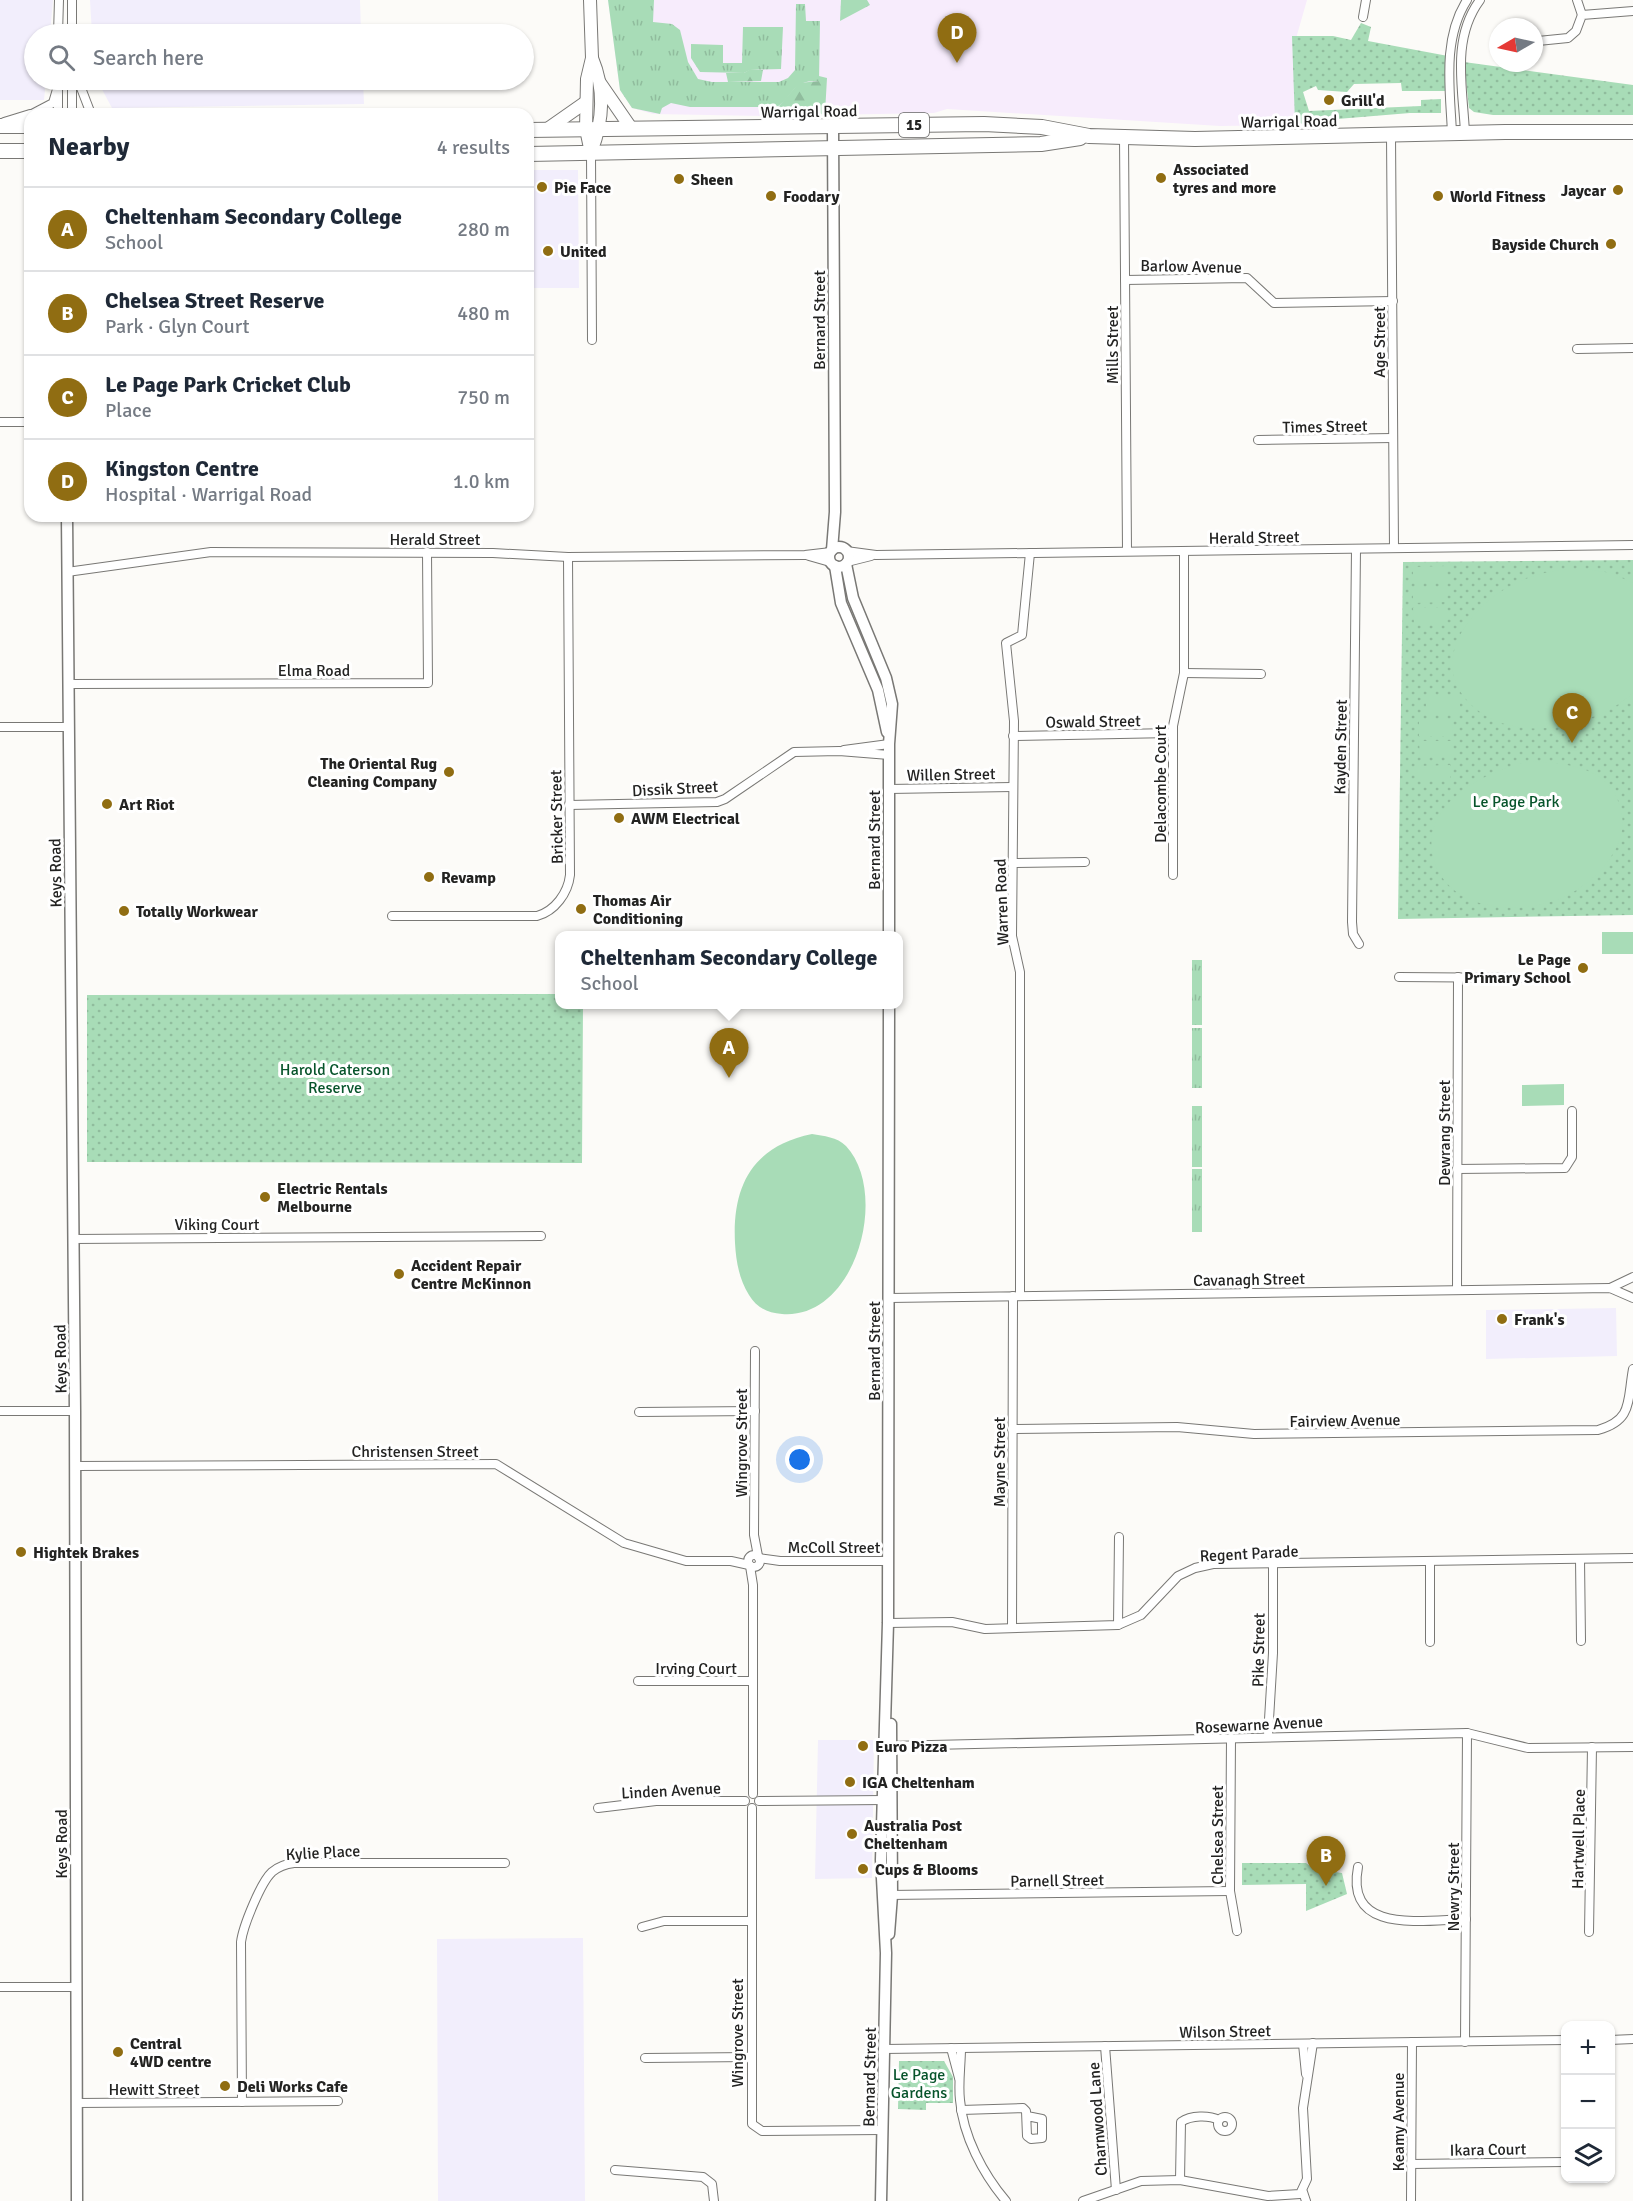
<!DOCTYPE html>
<html lang="en">
<head>
<meta charset="utf-8">
<style>
	:root { --surface:#fff; --page:#f2f2f3; --text:#1f2937; --muted:#747a83; --line:#e0e1e3; --accent:#906d12 }
	body { margin:0; font-family:Signika,sans-serif; background:var(--page); color:var(--text) }
	.controls { position:absolute; right:18px; bottom:18px; display:grid; overflow:hidden; border-radius:12px; box-shadow:0 2px 4px #0004 }
	.controls button { width:54px; height:54px; display:grid; place-items:center; padding:0; border:0; border-bottom:2px solid var(--line); background:var(--surface); color:var(--text); font:30px sans-serif }
	.compass { position:absolute; left:1489px; top:18px; width:54px; height:54px; border-radius:50%; background:var(--surface); box-shadow:0 2px 4px #0004; rotate:261deg }
	.you { position:absolute; left:800px; top:1460px; width:21px; height:21px; margin:-15px; border:4px solid #fff; border-radius:50%; background:#1a73e8; box-shadow:0 0 0 9px #1a73e833 }
	.badge { display:grid; place-items:center; width:39px; height:39px; border-radius:50%; background:var(--accent); color:#fff; font-size:20px; font-weight:700 }
	.pin { position:absolute; translate:-50% -50px; filter:drop-shadow(0 2px 3px #0008) }
	.pin::after { content:''; position:absolute; top:32px; width:21px; height:18px; background:inherit; clip-path:polygon(0 0,100% 0,50% 100%) }
	.popup { position:absolute; left:555px; top:931px; width:348px; height:78px; box-sizing:border-box; display:grid; place-content:center; border-radius:12px; background:var(--surface); filter:drop-shadow(0 2px 4px #0005); font-size:20px; white-space:nowrap; color:var(--muted) }
	.popup b { font-size:22px; color:var(--text) }
	.popup::after { content:''; position:absolute; left:50%; top:100%; margin-left:-12px; border:12px solid transparent; border-top-color:var(--surface) }
	.list { margin:0; padding:0; list-style:none }
	h2 { display:flex; justify-content:space-between; align-items:center; height:78px; margin:0; padding:0 24px; font-size:26px }
	h2 small { font-size:20px; font-weight:400; color:var(--muted) }
	.list li { display:grid; grid-template-columns:39px 1fr auto; gap:18px; align-items:center; box-sizing:border-box; height:84px; padding:0 24px; border-top:2px solid var(--line) }
	.list b { display:block; font-size:22px; white-space:nowrap }
	.list p { margin:0; font-size:20px; white-space:nowrap; color:var(--muted) }
	.list em { font-size:20px; font-style:normal; color:var(--muted) }
	.icon { flex:none; width:33px; height:33px; fill:none; stroke:currentColor; stroke-width:2; stroke-linecap:round; stroke-linejoin:round }
	.map { position:relative; flex:none; width:1633px; height:2201px; overflow:hidden }
	.search { position:absolute; background:var(--surface); box-shadow:0 2px 4px #0004; left:24px; top:24px; width:510px; height:66px; display:flex; align-items:center; gap:15px; box-sizing:border-box; padding:0 21px; border-radius:33px; color:var(--muted); font-size:22px }
	.panel { position:absolute; background:var(--surface); box-shadow:0 2px 4px #0004; left:24px; top:108px; width:510px; height:414px; border-radius:18px }
	.map>svg:first-child { display:block }
</style>
</head>
<body>
<div class="map">
<svg width="1633" height="2201" viewBox="0 0 1633 2201">
	<defs>
		<pattern id="grass-tufts" width="24" height="20" patternUnits="userSpaceOnUse" patternTransform="scale(1.5)"><rect width="24" height="20" fill="#a8dcb7"/><path d="M3 7l-1-3M5 7V3M7 7l1-3M15 17l-1-3M17 17v-4M19 17l1-3" fill="none" stroke="#90bc9d"/></pattern>
		<pattern id="forest-firs" width="22" height="20" patternUnits="userSpaceOnUse" patternTransform="scale(1.5)"><rect width="22" height="20" fill="#a8dcb7"/><path d="M5 1l3.5 6h-7zM16 11l3.5 6h-7z" fill="#90bc9d"/></pattern>
		<pattern id="park-dots" width="8" height="8" patternUnits="userSpaceOnUse" patternTransform="scale(1.5)"><rect width="8" height="8" fill="#a8dcb7"/><path d="M2 2h.1M6 6h.1" fill="none" stroke="#90bc9d" stroke-width="1.8" stroke-linecap="round"/></pattern>
	</defs>
	<rect width="100%" height="100%" fill="#fcfbf8"/>
	<g fill="#f2eefc">
		<polygon points="0,0 53,0 50,34 34,34 34,80 46,80 44,100 0,100"/>
		<polygon points="90,0 360,0 361,34 92,34"/>
		<polygon points="97,80 363,80 364,104 112,108"/>
		<polygon points="528,170 578,170 579,288 528,288"/>
		<polygon points="1616,1308 1617,1356 1486,1359 1486,1310"/>
		<polygon points="818,1740 874,1740 872,1878 815,1879"/>
		<polygon points="583,1938 585,2201 438,2201 437,1939"/>
	</g>
	<polygon fill="#f7ecfc" points="608,0 1307,0 1297,35 1298,125 1220,126 947,109 934,113 767,116 653,114 632,108 620,90"/>
	<g fill="url(#grass-tufts)">
		<path d="M608,0H654L653,22L672,24L680,30L688,62L698,79L712,82H779L788,78L795,70L796,4H805L806,21H820L819,81C792,80 795,94 777,107H690L671,103L662,108L660,114L632,108L620,90Z"/>
		<polygon points="841,0 867,0 870,5 840,21"/>
		<polygon points="743,27 783,27 781,69 750,70 744,73 700,72 691,58 691,44 723,45 723,63 742,63"/>
		<rect x="1192" y="960" width="10" height="65"/>
		<rect x="1192" y="1028" width="10" height="60"/>
		<rect x="1192" y="1106" width="10" height="61"/>
		<rect x="1192" y="1169" width="10" height="63"/>
	</g>
	<g fill="url(#forest-firs)">
		<polygon points="749,70 763,70 761,81 728,82 726,73 744,73"/>
		<polygon points="819,76 827,78 825,113 821,116 767,116 767,112 779,106 799,83 819,81"/>
	</g>
	<g fill="url(#park-dots)">
		<polygon points="1361,23 1371,27 1368,41 1448,56 1447,91 1402,91 1401,83 1354,84 1347,92 1318,90 1316,86 1303,92 1309,111 1421,106 1421,100 1441,99 1441,113 1410,113 1325,120 1316,125 1295,123 1292,36 1333,36 1351,40"/>
		<polygon points="1464,62 1633,85 1633,115 1493,115 1474,112 1469,108"/>
		<polygon points="1633,560 1633,915 1398,919 1403,562"/>
		<polygon points="559,994 560,1004 583,1005 582,1163 87,1162 87,995"/>
		<polygon points="1242,1863 1306,1863 1314,1869 1342,1873 1347,1894 1306,1911 1306,1884 1242,1885"/>
		<polygon points="899,2061 944,2061 953,2077 953,2103 926,2103 926,2110 898,2109"/>
	</g>
	<g fill="#a8dcb7">
		<polygon points="1446,566 1446,582 1413,582 1413,567"/>
		<path d="M1586,569L1611,573L1633,583V693C1611,713 1583,722 1554,727C1530,731 1500,727 1480,712C1419,667 1471,601 1523,580C1543,571 1564,569 1586,569Z"/>
		<polygon points="1413,587 1447,587 1447,602 1413,603"/>
		<polygon points="1413,608 1447,608 1447,623 1414,623"/>
		<rect x="1426" y="697" width="34" height="18"/>
		<polygon points="1419,721 1452,721 1453,736 1419,736"/>
		<polygon points="1453,741 1453,757 1420,757 1419,741"/>
		<path d="M1530,761C1555,763 1587,764 1607,783C1616,791 1620,805 1622,816C1625,834 1616,851 1605,865C1574,904 1519,917 1473,901C1458,896 1444,883 1437,869C1411,808 1482,772 1530,761Z"/>
		<polygon points="1450,765 1450,781 1417,781 1417,766"/>
		<polygon points="1633,932 1633,954 1602,954 1602,932"/>
		<polygon points="1564,1084 1564,1105 1522,1106 1522,1085"/>
		<path d="M812,1134C824,1136 837,1137 846,1146C890,1193 856,1320 782,1314C767,1313 756,1307 749,1295C739,1279 736,1261 735,1243C732,1185 753,1146 812,1134Z"/>
	</g>
	<g fill="none" stroke-linecap="round" stroke-linejoin="round">
		<g stroke="#797875" stroke-width="10">
			<g id="street">
				<polyline points="1577,0 1582,15"/>
				<polyline points="1363,17 1366,0"/>
				<polyline points="58,34 59,0"/>
				<polyline points="72,34 72,0"/>
				<polyline points="1538,41 1568,38 1576,31 1582,15 1633,11"/>
				<polyline points="58,80 58,114"/>
				<polyline points="72,80 72,114"/>
				<polyline points="78,80 91,114"/>
				<polyline points="32,114 53,103 58,86"/>
				<polyline points="4,122 30,114"/>
				<path d="M1452,133C1450,89 1442,39 1467,0"/>
				<path d="M1465,133C1463,88 1451,39 1480,0"/>
				<polyline points="1391,135 1394,548"/>
				<polyline points="1124,137 1127,551"/>
				<polyline points="591,153 592,340"/>
				<polyline points="1125,280 1247,278 1274,303 1393,301"/>
				<polyline points="1577,349 1633,348"/>
				<polyline points="0,422 30,422"/>
				<polyline points="1258,440 1393,438"/>
				<polyline points="1356,549 1352,922 1353,934 1359,944"/>
				<polyline points="846,551 876,555 1633,545"/>
				<polyline points="809,556 830,562"/>
				<polyline points="847,562 871,556"/>
				<polyline points="67,572 211,552 493,553 568,557 805,555 831,552"/>
				<polyline points="1184,673 1261,674"/>
				<polyline points="69,684 428,683 427,552"/>
				<polyline points="0,727 69,727"/>
				<polyline points="1013,736 1172,733"/>
				<polyline points="844,750 889,744"/>
				<polyline points="889,789 1012,787"/>
				<polyline points="569,805 717,802 725,799 794,752 839,751 889,755"/>
				<polyline points="1012,863 1085,862"/>
				<polyline points="1173,875 1173,726 1184,673 1184,551"/>
				<path d="M392,916H537C555,911 568,893 570,875L568,557"/>
				<polyline points="1399,977 1531,978"/>
				<polyline points="1457,1169 1565,1168 1572,1157 1572,1111"/>
				<polyline points="73,1239 541,1236"/>
				<polyline points="1610,1288 1633,1277"/>
				<polyline points="1457,1290 1458,977"/>
				<polyline points="1020,1296 1020,972 1012,936 1014,721 1006,643 1022,635 1030,553"/>
				<polyline points="889,1298 1610,1288 1633,1298"/>
				<polyline points="755,1351 754,1535 758,1556"/>
				<polyline points="0,1411 75,1411"/>
				<polyline points="639,1412 755,1411"/>
				<path d="M1012,1429L1177,1427L1254,1434L1598,1430C1633,1420 1627,1402 1633,1369"/>
				<polyline points="75,1466 496,1464 624,1543 686,1561 731,1561 749,1565"/>
				<circle cx="754" cy="1561" r="6"/>
				<polyline points="759,1558 780,1561 889,1561"/>
				<polyline points="1580,1559 1581,1641"/>
				<polyline points="750,1566 753,1585 753,1794"/>
				<polyline points="888,1623 952,1622 985,1629 1118,1625 1141,1615 1178,1576 1195,1568 1213,1564 1633,1558"/>
				<polyline points="1118,1625 1119,1537"/>
				<polyline points="1012,1628 1013,1296"/>
				<polyline points="1430,1642 1430,1561"/>
				<polyline points="638,1681 753,1681"/>
				<polyline points="1268,1736 1273,1653 1273,1563"/>
				<polyline points="1231,1738 1230,1891 1237,1931"/>
				<polyline points="888,1746 1467,1733 1528,1748 1633,1747"/>
				<polyline points="759,1801 886,1800"/>
				<polyline points="598,1808 656,1801 745,1801"/>
				<polyline points="752,1808 752,2124 762,2131 883,2130"/>
				<path d="M1358,1867C1345,1935 1423,1920 1466,1919"/>
				<polyline points="888,1895 1230,1891"/>
				<polyline points="642,1927 664,1921 752,1921"/>
				<polyline points="1589,1932 1592,1747"/>
				<polyline points="0,1987 77,1987"/>
				<polyline points="1610,2040 1633,2039"/>
				<polyline points="1465,2042 1467,1733"/>
				<polyline points="1303,2044 1306,2074"/>
				<polyline points="1105,2046 1116,2190"/>
				<polyline points="951,2048 959,2078"/>
				<path d="M961,2048C961,2065 958,2083 960,2100C963,2136 983,2174 1006,2201"/>
				<polyline points="884,2049 1566,2040"/>
				<polyline points="645,2058 751,2057"/>
				<path d="M242,2102L241,1942C243,1926 261,1882 272,1872C279,1866 286,1864 294,1863H505"/>
				<polyline points="77,2103 338,2101"/>
				<polyline points="961,2110 1023,2108 1026,2111 1027,2136 1031,2139 1042,2138 1042,2119 1027,2116"/>
				<circle cx="1225" cy="2124" r="7"/>
				<polyline points="1411,2164 1564,2162"/>
				<polyline points="615,2170 703,2177 712,2184 714,2201"/>
				<path d="M1180,2180L1181,2122C1191,2115 1209,2115 1219,2120"/>
				<polyline points="1303,2192 1306,2201"/>
				<polyline points="1083,2201 1141,2181 1180,2180 1268,2196 1300,2194 1307,2179 1303,2108 1313,2043"/>
				<polyline points="1411,2201 1412,2042"/>
			</g>
		</g>
		<g stroke="#797875" stroke-width="13">
			<g id="secondary">
				<polyline points="67,516 75,1411 77,2201"/>
				<circle cx="839" cy="557" r="10"/>
				<polyline points="832,550 835,512 833,127"/>
				<polyline points="846,564 853,598 886,678 892,704 889,744 889,936"/>
				<polyline points="835,566 841,603 878,690 887,732"/>
				<polyline points="889,1934 892,1895 891,1724"/>
				<polyline points="881,2201 886,1953 881,1860 888,1623 889,1004"/>
			</g>
		</g>
		<g stroke="#797875" stroke-width="14">
			<g id="primary">
				<polyline points="590,0 592,58 587,79 586,129 591,153"/>
				<polyline points="600,83 631,128"/>
				<polyline points="546,130 586,102"/>
				<path d="M591,152C603,122 605,89 592,58"/>
			</g>
		</g>
		<g stroke="#797875" stroke-width="16">
			<g id="highway">
				<polyline points="0,126 30,126"/>
				<polyline points="528,130 984,124 1042,127 1089,136 1195,139 1505,132 1633,132"/>
				<polyline points="0,151 30,151"/>
				<polyline points="528,154 1041,144 1080,138"/>
			</g>
		</g>
		<use href="#street" stroke="#fff" stroke-width="8"/>
		<use href="#secondary" stroke="#fff" stroke-width="10"/>
		<use href="#primary" stroke="#fff" stroke-width="12"/>
		<use href="#highway" stroke="#fff" stroke-width="14"/>
	</g>
	<g fill="#906d12" stroke="#fff" stroke-width="2">
		<circle cx="1329" cy="100" r="6"/>
		<circle cx="1161" cy="178" r="6"/>
		<circle cx="679" cy="179" r="6"/>
		<circle cx="542" cy="187" r="6"/>
		<circle cx="1618" cy="190" r="6"/>
		<circle cx="771" cy="196" r="6"/>
		<circle cx="1438" cy="196" r="6"/>
		<circle cx="1611" cy="244" r="6"/>
		<circle cx="548" cy="251" r="6"/>
		<circle cx="449" cy="772" r="6"/>
		<circle cx="107" cy="804" r="6"/>
		<circle cx="619" cy="818" r="6"/>
		<circle cx="429" cy="877" r="6"/>
		<circle cx="581" cy="909" r="6"/>
		<circle cx="124" cy="911" r="6"/>
		<circle cx="1583" cy="968" r="6"/>
		<circle cx="265" cy="1197" r="6"/>
		<circle cx="399" cy="1274" r="6"/>
		<circle cx="1502" cy="1319" r="6"/>
		<circle cx="21" cy="1552" r="6"/>
		<circle cx="863" cy="1746" r="6"/>
		<circle cx="850" cy="1782" r="6"/>
		<circle cx="852" cy="1834" r="6"/>
		<circle cx="863" cy="1869" r="6"/>
		<circle cx="118" cy="2052" r="6"/>
		<circle cx="225" cy="2086" r="6"/>
	</g>
	<g text-anchor="middle" stroke-width="6" stroke-linejoin="round" paint-order="stroke">
		<rect fill="#fff" stroke="#656564" stroke-width="1.5" x="899" y="113" width="30" height="24" rx="4.5"/>
		<g font-size="15" font-weight="bold" fill="#232322">
			<text x="914" y="130">15</text>
		</g>
		<g font-size="16" font-weight="bold" fill="#232322" stroke="#fff" text-anchor="start">
			<text x="1341" y="106">Grill'd</text>
			<text x="1173" y="175">Associated<tspan x="1173" dy="18">tyres and more</tspan></text>
			<text x="691" y="185">Sheen</text>
			<text x="554" y="193">Pie Face</text>
			<text x="1606" y="196" text-anchor="end">Jaycar</text>
			<text x="783" y="202">Foodary</text>
			<text x="1450" y="202">World Fitness</text>
			<text x="1599" y="250" text-anchor="end">Bayside Church</text>
			<text x="560" y="257">United</text>
			<text x="437" y="769" text-anchor="end">The Oriental Rug<tspan x="437" dy="18">Cleaning Company</tspan></text>
			<text x="119" y="810">Art Riot</text>
			<text x="631" y="824">AWM Electrical</text>
			<text x="441" y="883">Revamp</text>
			<text x="593" y="906">Thomas Air<tspan x="593" dy="18">Conditioning</tspan></text>
			<text x="136" y="917">Totally Workwear</text>
			<text x="1571" y="965" text-anchor="end">Le Page<tspan x="1571" dy="18">Primary School</tspan></text>
			<text x="277" y="1194">Electric Rentals<tspan x="277" dy="18">Melbourne</tspan></text>
			<text x="411" y="1271">Accident Repair<tspan x="411" dy="18">Centre McKinnon</tspan></text>
			<text x="1514" y="1325">Frank's</text>
			<text x="33" y="1558">Hightek Brakes</text>
			<text x="875" y="1752">Euro Pizza</text>
			<text x="862" y="1788">IGA Cheltenham</text>
			<text x="864" y="1831">Australia Post<tspan x="864" dy="18">Cheltenham</tspan></text>
			<text x="875" y="1875">Cups &amp; Blooms</text>
			<text x="130" y="2049">Central<tspan x="130" dy="18">4WD centre</tspan></text>
			<text x="237" y="2092">Deli Works Cafe</text>
		</g>
		<g font-size="16" fill="#232322" stroke="#fff">
			<text transform="translate(809 111) rotate(-1)" y="6">Warrigal Road</text>
			<text transform="translate(1289 121) rotate(-1)" y="6">Warrigal Road</text>
			<text transform="translate(1191 266) rotate(1)" y="6">Barlow Avenue</text>
			<text transform="translate(819 320) rotate(-90)" y="6">Bernard Street</text>
			<text transform="translate(1379 342) rotate(-90)" y="6">Age Street</text>
			<text transform="translate(1112 345) rotate(-90)" y="6">Mills Street</text>
			<text transform="translate(1325 426) rotate(-1)" y="6">Times Street</text>
			<text transform="translate(1254 537) rotate(-1)" y="6">Herald Street</text>
			<text x="435" y="545">Herald Street</text>
			<text x="314" y="676">Elma Road</text>
			<text transform="translate(1093 721) rotate(-1)" y="6">Oswald Street</text>
			<text transform="translate(1340 747) rotate(-89)" y="6">Kayden Street</text>
			<text transform="translate(951 774) rotate(-1)" y="6">Willen Street</text>
			<text transform="translate(1160 784) rotate(-90)" y="6">Delacombe Court</text>
			<text transform="translate(675 788) rotate(-3)" y="6">Dissik Street</text>
			<text transform="translate(556 817) rotate(-91)" y="6">Bricker Street</text>
			<text transform="translate(874 840) rotate(-90)" y="6">Bernard Street</text>
			<text transform="translate(55 873) rotate(-91)" y="6">Keys Road</text>
			<text transform="translate(1001 902) rotate(-92)" y="6">Warren Road</text>
			<text transform="translate(1444 1133) rotate(-90)" y="6">Dewrang Street</text>
			<text x="217" y="1230">Viking Court</text>
			<text transform="translate(1249 1279) rotate(-1)" y="6">Cavanagh Street</text>
			<text transform="translate(874 1351) rotate(-90)" y="6">Bernard Street</text>
			<text transform="translate(60 1359) rotate(-91)" y="6">Keys Road</text>
			<text transform="translate(1345 1420) rotate(-1)" y="6">Fairview Avenue</text>
			<text transform="translate(741 1443) rotate(-90)" y="6">Wingrove Street</text>
			<text x="415" y="1457">Christensen Street</text>
			<text transform="translate(999 1462) rotate(-90)" y="6">Mayne Street</text>
			<text x="834" y="1553">McColl Street</text>
			<text transform="translate(1249 1553) rotate(-3)" y="6">Regent Parade</text>
			<text transform="translate(1258 1650) rotate(-89)" y="6">Pike Street</text>
			<text x="696" y="1674">Irving Court</text>
			<text transform="translate(1259 1724) rotate(-3)" y="6">Rosewarne Avenue</text>
			<text transform="translate(671 1790) rotate(-3)" y="6">Linden Avenue</text>
			<text transform="translate(1217 1835) rotate(-90)" y="6">Chelsea Street</text>
			<text transform="translate(1578 1839) rotate(-89)" y="6">Hartwell Place</text>
			<text transform="translate(61 1844) rotate(-90)" y="6">Keys Road</text>
			<text transform="translate(323 1852) rotate(-3)" y="6">Kylie Place</text>
			<text transform="translate(1057 1880) rotate(-1)" y="6">Parnell Street</text>
			<text transform="translate(1453 1887) rotate(-90)" y="6">Newry Street</text>
			<text transform="translate(1225 2031) rotate(-1)" y="6">Wilson Street</text>
			<text transform="translate(737 2033) rotate(-90)" y="6">Wingrove Street</text>
			<text transform="translate(869 2077) rotate(-89)" y="6">Bernard Street</text>
			<text x="154" y="2095">Hewitt Street</text>
			<text transform="translate(1097 2119) rotate(-94)" y="6">Charnwood Lane</text>
			<text transform="translate(1398 2122) rotate(-90)" y="6">Keamy Avenue</text>
			<text transform="translate(1488 2149) rotate(-1)" y="6">Ikara Court</text>
		</g>
		<g font-size="16" fill="#07542b" stroke="#fff">
			<text x="1516" y="807">Le Page Park</text>
			<text x="335" y="1075">Harold Caterson<tspan x="335" dy="18">Reserve</tspan></text>
			<text x="919" y="2080">Le Page<tspan x="919" dy="18">Gardens</tspan></text>
		</g>
	</g>
</svg>
<div class="controls">
<button>+</button>
<button>−</button>
<button><svg class="icon" aria-label="layers" viewBox="0 0 24 24"><path d="M12 4l9 5-9 5-9-5zM3 14l9 5 9-5"/></svg></button>
</div>
<svg class="compass" viewBox="-18 -18 36 36"><path d="M0-13l5 13h-10z" fill="#e53935"/><path d="M0 13l5-13h-10z" fill="#747a83"/></svg>
<div class="you"></div>
<div class="pin badge" style="left:729px;top:1078px">A</div>
<div class="popup"><b>Cheltenham Secondary College</b>School</div>
<div class="pin badge" style="left:1326px;top:1886px">B</div>
<div class="pin badge" style="left:1572px;top:743px">C</div>
<div class="pin badge" style="left:957px;top:63px">D</div>
<div class="search"><svg class="icon" aria-label="search" viewBox="0 0 24 24"><circle cx="10" cy="10" r="6"/><path d="M15 15l6 6"/></svg>Search here</div>
<section class="panel">
<h2>Nearby<small>4 results</small></h2>
<ul class="list">
<li><span class="badge">A</span><div><b>Cheltenham Secondary College</b><p>School</p></div><em>280 m</em></li>
<li><span class="badge">B</span><div><b>Chelsea Street Reserve</b><p>Park · Glyn Court</p></div><em>480 m</em></li>
<li><span class="badge">C</span><div><b>Le Page Park Cricket Club</b><p>Place</p></div><em>750 m</em></li>
<li><span class="badge">D</span><div><b>Kingston Centre</b><p>Hospital · Warrigal Road</p></div><em>1.0 km</em></li>
</ul>
</section>
</div>
</body>
</html>
